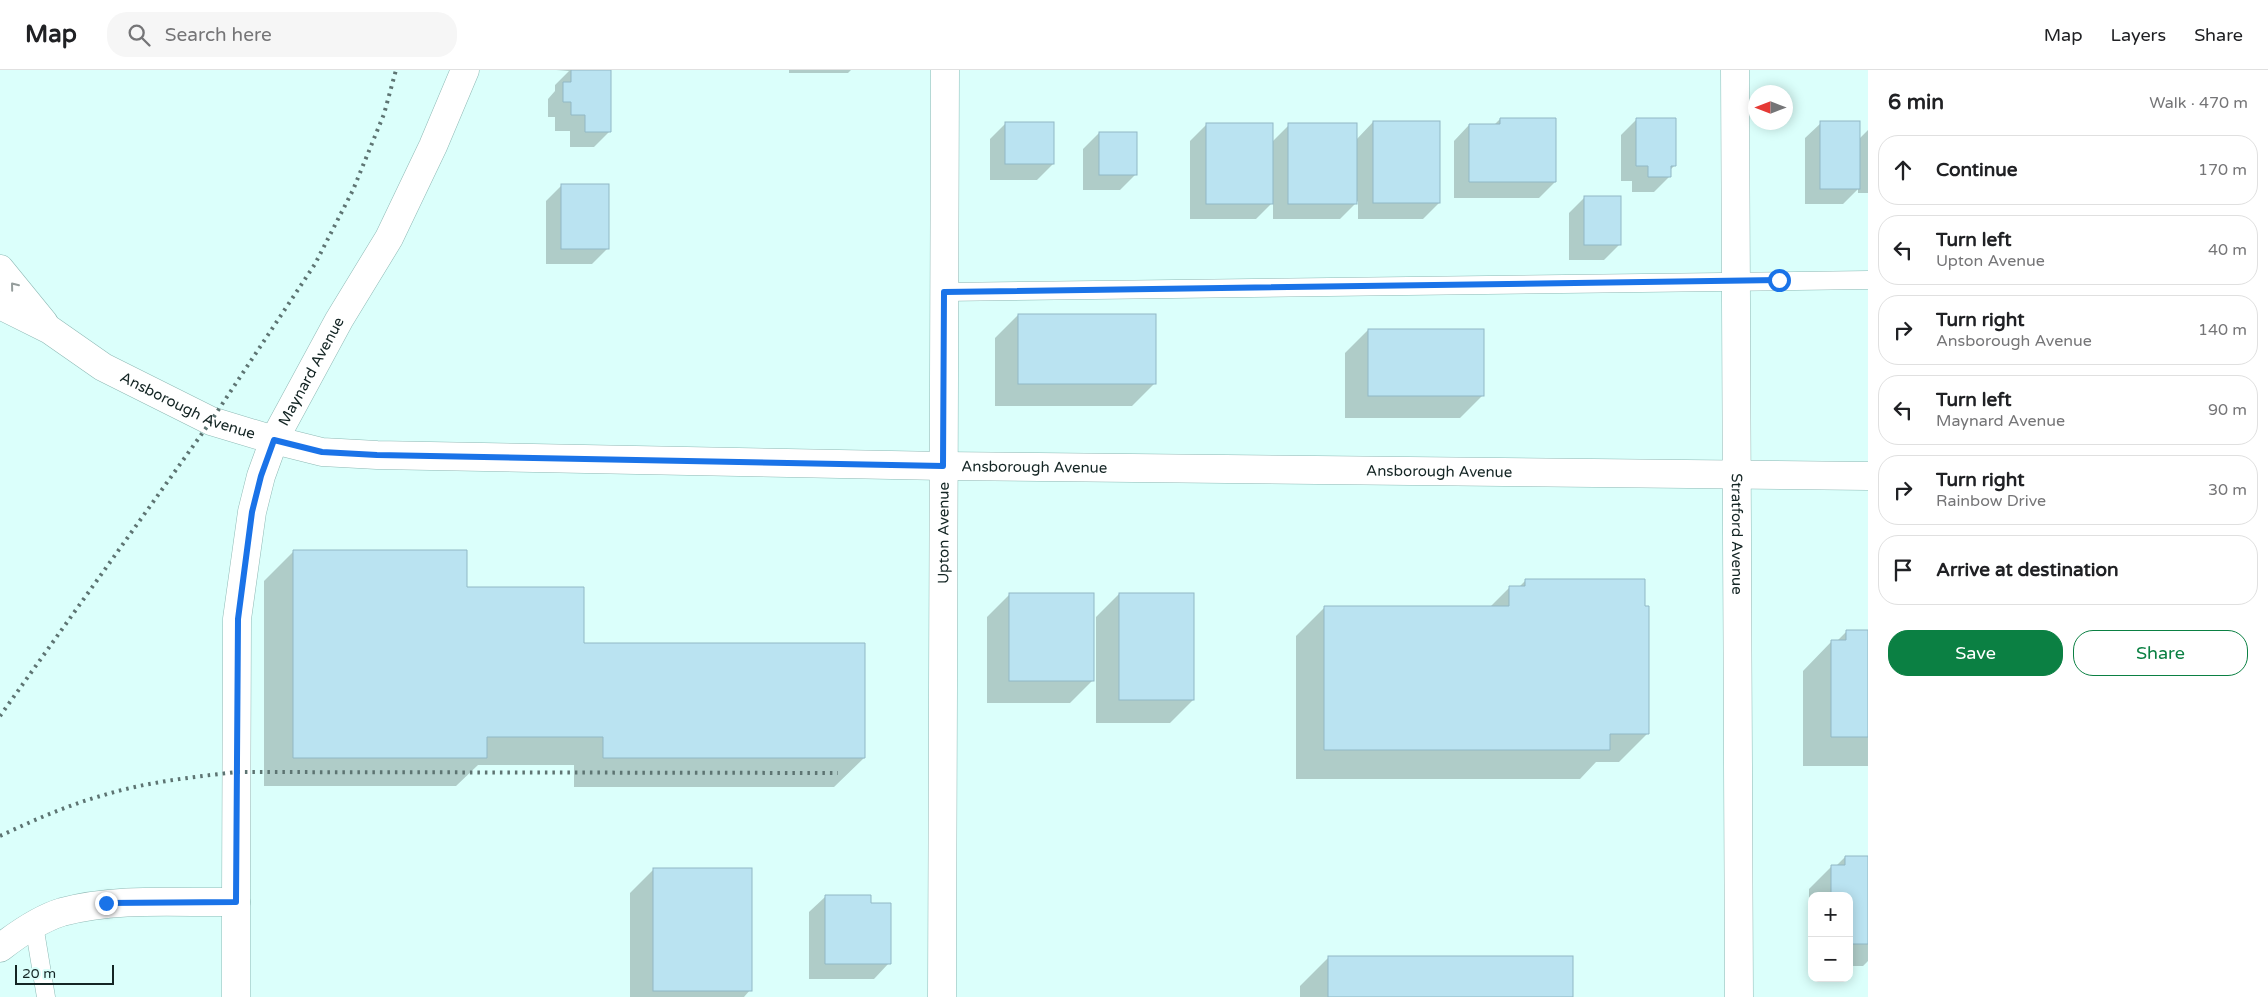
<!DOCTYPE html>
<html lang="en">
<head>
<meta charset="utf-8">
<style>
	:root { --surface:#fff; --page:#f6f6f6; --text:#202124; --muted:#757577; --line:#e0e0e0; --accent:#0b8043 }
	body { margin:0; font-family:"Varela Round",sans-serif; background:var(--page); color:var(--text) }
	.controls { position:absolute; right:15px; bottom:15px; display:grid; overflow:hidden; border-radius:10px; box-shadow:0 2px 12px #0003 }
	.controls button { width:45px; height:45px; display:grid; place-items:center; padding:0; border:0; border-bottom:1px solid var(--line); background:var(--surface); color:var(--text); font:25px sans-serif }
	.compass { position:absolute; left:1748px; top:15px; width:45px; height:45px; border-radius:50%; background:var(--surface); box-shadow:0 2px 12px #0003; rotate:270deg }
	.scale { position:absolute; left:15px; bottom:12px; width:99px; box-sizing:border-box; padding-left:5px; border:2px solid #142524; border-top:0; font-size:14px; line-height:18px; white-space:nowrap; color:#142524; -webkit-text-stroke:4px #dbfffb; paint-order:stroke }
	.stop { position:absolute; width:15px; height:15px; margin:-11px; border:4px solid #1a73e8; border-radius:50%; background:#fff }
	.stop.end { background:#1a73e8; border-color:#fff; box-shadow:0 1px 5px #0008 }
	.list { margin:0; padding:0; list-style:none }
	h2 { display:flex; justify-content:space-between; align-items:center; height:65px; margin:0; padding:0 20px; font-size:21px }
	h2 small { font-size:16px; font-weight:400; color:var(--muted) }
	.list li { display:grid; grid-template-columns:32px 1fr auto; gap:15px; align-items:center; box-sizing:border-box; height:70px; margin:0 10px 10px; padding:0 10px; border:1px solid var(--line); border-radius:20px }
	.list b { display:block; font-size:19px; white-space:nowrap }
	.list p { margin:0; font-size:16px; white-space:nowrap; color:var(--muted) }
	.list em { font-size:16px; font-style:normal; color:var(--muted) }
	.actions { display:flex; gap:10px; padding:15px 20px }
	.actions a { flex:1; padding:11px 0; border:1px solid var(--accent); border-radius:20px; text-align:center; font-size:18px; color:var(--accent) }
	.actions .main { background:var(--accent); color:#fff }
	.icon { flex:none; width:28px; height:28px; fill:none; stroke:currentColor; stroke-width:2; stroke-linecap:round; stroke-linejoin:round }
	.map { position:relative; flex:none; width:1868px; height:927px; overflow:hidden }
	header { display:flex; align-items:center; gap:30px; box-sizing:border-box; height:70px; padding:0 25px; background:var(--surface); border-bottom:1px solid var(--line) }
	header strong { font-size:24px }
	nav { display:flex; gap:28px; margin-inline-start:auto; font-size:18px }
	.search { width:350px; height:45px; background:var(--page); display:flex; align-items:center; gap:12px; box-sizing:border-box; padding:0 18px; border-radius:20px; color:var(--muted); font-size:19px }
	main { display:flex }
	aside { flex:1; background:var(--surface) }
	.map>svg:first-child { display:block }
</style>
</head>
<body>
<header>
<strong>Map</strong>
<div class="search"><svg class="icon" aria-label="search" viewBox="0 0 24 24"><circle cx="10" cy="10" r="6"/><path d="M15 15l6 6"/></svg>Search here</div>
<nav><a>Map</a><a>Layers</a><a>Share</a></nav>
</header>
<main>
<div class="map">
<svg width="1868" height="927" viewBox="0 0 1868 927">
	<rect width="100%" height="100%" fill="#dbfffb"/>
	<g fill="#0003">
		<polygon points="556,0 610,0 610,61 594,77 570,77 570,61 555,61 555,47 548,47 548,29 555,21 555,15 569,1"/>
		<polygon points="789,0 851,0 848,3 789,3"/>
		<polygon points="1500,49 1555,112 1539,128 1454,128 1454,71 1469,55 1494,55"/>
		<polygon points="1637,49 1675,95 1670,100 1670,106 1654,122 1632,122 1632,111 1621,111 1621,65"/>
		<polygon points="1373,52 1439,133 1423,149 1358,149 1358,131 1340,149 1273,149 1273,132 1256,149 1190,149 1190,71 1206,55 1272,72 1289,55 1356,70"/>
		<polygon points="1006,53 1053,94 1037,110 990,110 990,69"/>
		<polygon points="1821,53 1859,69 1868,60 1868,123 1858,123 1858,119 1843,134 1805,134 1805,68"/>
		<polygon points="1099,63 1136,104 1120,120 1083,120 1083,79"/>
		<polygon points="562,115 608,178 592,194 546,194 546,131"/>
		<polygon points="1585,127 1620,174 1604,190 1569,190 1569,143"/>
		<polygon points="1018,245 1155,313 1132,336 995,336 995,268"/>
		<polygon points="1368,260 1483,325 1460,348 1345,348 1345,283"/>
		<polygon points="293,482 466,518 583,574 864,688 834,717 574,717 574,695 478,695 456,716 264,716 264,511"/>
		<polygon points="1525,511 1648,663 1619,692 1596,692 1580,709 1296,709 1296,566 1325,537 1490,537 1509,518 1518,518"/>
		<polygon points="1010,524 1093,610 1070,633 987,633 987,547"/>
		<polygon points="1119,524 1193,630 1170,653 1096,653 1096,547"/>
		<polygon points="1847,561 1868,561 1868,696 1803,696 1803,601 1832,571 1837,571"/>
		<polygon points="1845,787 1868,787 1868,891 1863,896 1849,896 1849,826 1812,826 1812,889 1809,889 1809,819 1832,796 1836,796"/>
		<polygon points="653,800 750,920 744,927 630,927 630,823"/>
		<polygon points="825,827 889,893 874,909 809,909 809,842"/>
		<polygon points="1329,887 1571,927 1300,927 1300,916"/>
	</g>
	<g fill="#bae3f1" stroke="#91b8c5">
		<polygon points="571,0 611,0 611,62 585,62 585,45 571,45 571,32 563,32 563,12 571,12"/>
		<polygon points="1500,48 1556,48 1556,112 1469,112 1469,54 1500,54"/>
		<polygon points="1636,48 1676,48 1676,96 1671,96 1671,107 1648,107 1648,96 1636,96"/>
		<rect x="1373" y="51" width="67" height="82"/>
		<rect x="1820" y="51" width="40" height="68"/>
		<rect x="1005" y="52" width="49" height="42"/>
		<rect x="1206" y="53" width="67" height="81"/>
		<rect x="1288" y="53" width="69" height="81"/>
		<rect x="1099" y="62" width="38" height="43"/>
		<rect x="561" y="114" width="48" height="65"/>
		<rect x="1584" y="126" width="37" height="49"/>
		<rect x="1018" y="244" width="138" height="70"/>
		<rect x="1368" y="259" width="116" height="67"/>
		<polygon points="293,480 467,480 467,517 584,517 584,573 865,573 865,688 603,688 603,667 487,667 487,688 293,688"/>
		<polygon points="1525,509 1645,509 1645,536 1649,536 1649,664 1610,664 1610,680 1324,680 1324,536 1509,536 1509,516 1525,516"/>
		<rect x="1009" y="523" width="85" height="88"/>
		<rect x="1119" y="523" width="75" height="107"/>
		<polygon points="1846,560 1868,560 1868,667 1831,667 1831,570 1846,570"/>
		<polygon points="1845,786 1868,786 1868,874 1849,874 1849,826 1831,826 1831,795 1845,795"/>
		<rect x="653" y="798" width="99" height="123"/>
		<polygon points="825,825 871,825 871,833 891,833 891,894 825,894"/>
		<rect x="1328" y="886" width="245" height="41"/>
	</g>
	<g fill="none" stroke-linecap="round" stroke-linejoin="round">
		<g stroke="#8eb9b5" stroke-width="19">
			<g id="lane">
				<polyline points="944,222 1868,210"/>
				<polyline points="34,855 46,927"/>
			</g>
		</g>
		<g stroke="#8eb9b5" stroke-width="29">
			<g id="street">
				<path id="s1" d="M1735,0L1739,927"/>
				<path id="s2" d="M274,370L339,250L389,168L433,76L465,0"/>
				<polyline points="236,927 236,832"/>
				<path id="s3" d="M942,927L945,0"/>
			</g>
		</g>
		<g stroke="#8eb9b5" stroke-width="29">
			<g id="secondary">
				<polyline points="0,199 44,253"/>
				<path id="s4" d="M0,235L50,260L103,297L211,351L274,370L322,382L377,385L943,396L1868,406"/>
				<path d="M0,878C18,864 39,849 62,842C118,827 179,833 236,832L237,549L252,442L261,406L274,370"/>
			</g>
		</g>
		<use href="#lane" stroke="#fff" stroke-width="18"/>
		<use href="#street" stroke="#fff" stroke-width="28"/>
		<use href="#secondary" stroke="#fff" stroke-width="28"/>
		<g stroke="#5d7472" stroke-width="4" stroke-dasharray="2.5 5" stroke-linecap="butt">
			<polyline points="0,646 211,351 315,194 353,120 384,44 396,0"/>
			<path d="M0,766C34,750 68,735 104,725C146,712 193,707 237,702L838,703"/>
		</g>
	</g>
	<defs><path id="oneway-chevron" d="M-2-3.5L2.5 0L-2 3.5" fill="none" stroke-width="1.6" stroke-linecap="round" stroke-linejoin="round" transform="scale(1.25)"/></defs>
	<use stroke="#959d9c" href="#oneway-chevron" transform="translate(14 216) rotate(-129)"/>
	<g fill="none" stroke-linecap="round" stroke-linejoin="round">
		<polyline stroke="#1a73e8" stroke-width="6" points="106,833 236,832 238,549 252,442 261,406 274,370 322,382 377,385 943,396 944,222 1779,210"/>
	</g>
	<g text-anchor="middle" stroke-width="4" stroke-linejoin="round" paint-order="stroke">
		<g font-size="15" fill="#142524" stroke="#dbfffb">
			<text dy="5" stroke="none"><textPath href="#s2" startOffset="78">Maynard Avenue</textPath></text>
			<text dy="5" stroke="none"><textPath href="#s4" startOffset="214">Ansborough Avenue</textPath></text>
			<text dy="5" stroke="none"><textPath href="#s4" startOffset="1069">Ansborough Avenue</textPath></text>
			<text dy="5" stroke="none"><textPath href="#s4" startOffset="1474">Ansborough Avenue</textPath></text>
			<text dy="5" stroke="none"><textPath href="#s3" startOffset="464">Upton Avenue</textPath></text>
			<text dy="5" stroke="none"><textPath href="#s1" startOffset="464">Stratford Avenue</textPath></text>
		</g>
	</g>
</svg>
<div class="controls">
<button>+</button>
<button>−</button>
</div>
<svg class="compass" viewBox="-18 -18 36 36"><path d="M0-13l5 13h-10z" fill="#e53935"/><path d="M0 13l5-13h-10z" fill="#757577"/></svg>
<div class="scale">20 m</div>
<div class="stop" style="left:1779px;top:210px"></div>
<div class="stop end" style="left:106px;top:833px"></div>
</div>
<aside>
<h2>6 min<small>Walk · 470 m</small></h2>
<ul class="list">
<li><svg class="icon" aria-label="ahead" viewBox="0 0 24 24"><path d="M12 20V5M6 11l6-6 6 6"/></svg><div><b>Continue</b></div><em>170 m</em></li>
<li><svg class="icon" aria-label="left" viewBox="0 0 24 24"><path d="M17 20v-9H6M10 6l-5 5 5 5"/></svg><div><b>Turn left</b><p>Upton Avenue</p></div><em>40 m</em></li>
<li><svg class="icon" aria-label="right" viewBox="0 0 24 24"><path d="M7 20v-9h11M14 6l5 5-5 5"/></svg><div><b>Turn right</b><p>Ansborough Avenue</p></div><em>140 m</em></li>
<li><svg class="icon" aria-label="left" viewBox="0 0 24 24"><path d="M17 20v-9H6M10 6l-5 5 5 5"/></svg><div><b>Turn left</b><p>Maynard Avenue</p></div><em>90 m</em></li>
<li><svg class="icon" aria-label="right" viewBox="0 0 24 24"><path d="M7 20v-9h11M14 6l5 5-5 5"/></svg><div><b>Turn right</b><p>Rainbow Drive</p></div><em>30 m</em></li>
<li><svg class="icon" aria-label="arrive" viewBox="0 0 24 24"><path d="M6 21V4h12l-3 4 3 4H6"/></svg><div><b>Arrive at destination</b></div></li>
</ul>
<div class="actions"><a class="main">Save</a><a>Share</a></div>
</aside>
</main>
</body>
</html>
